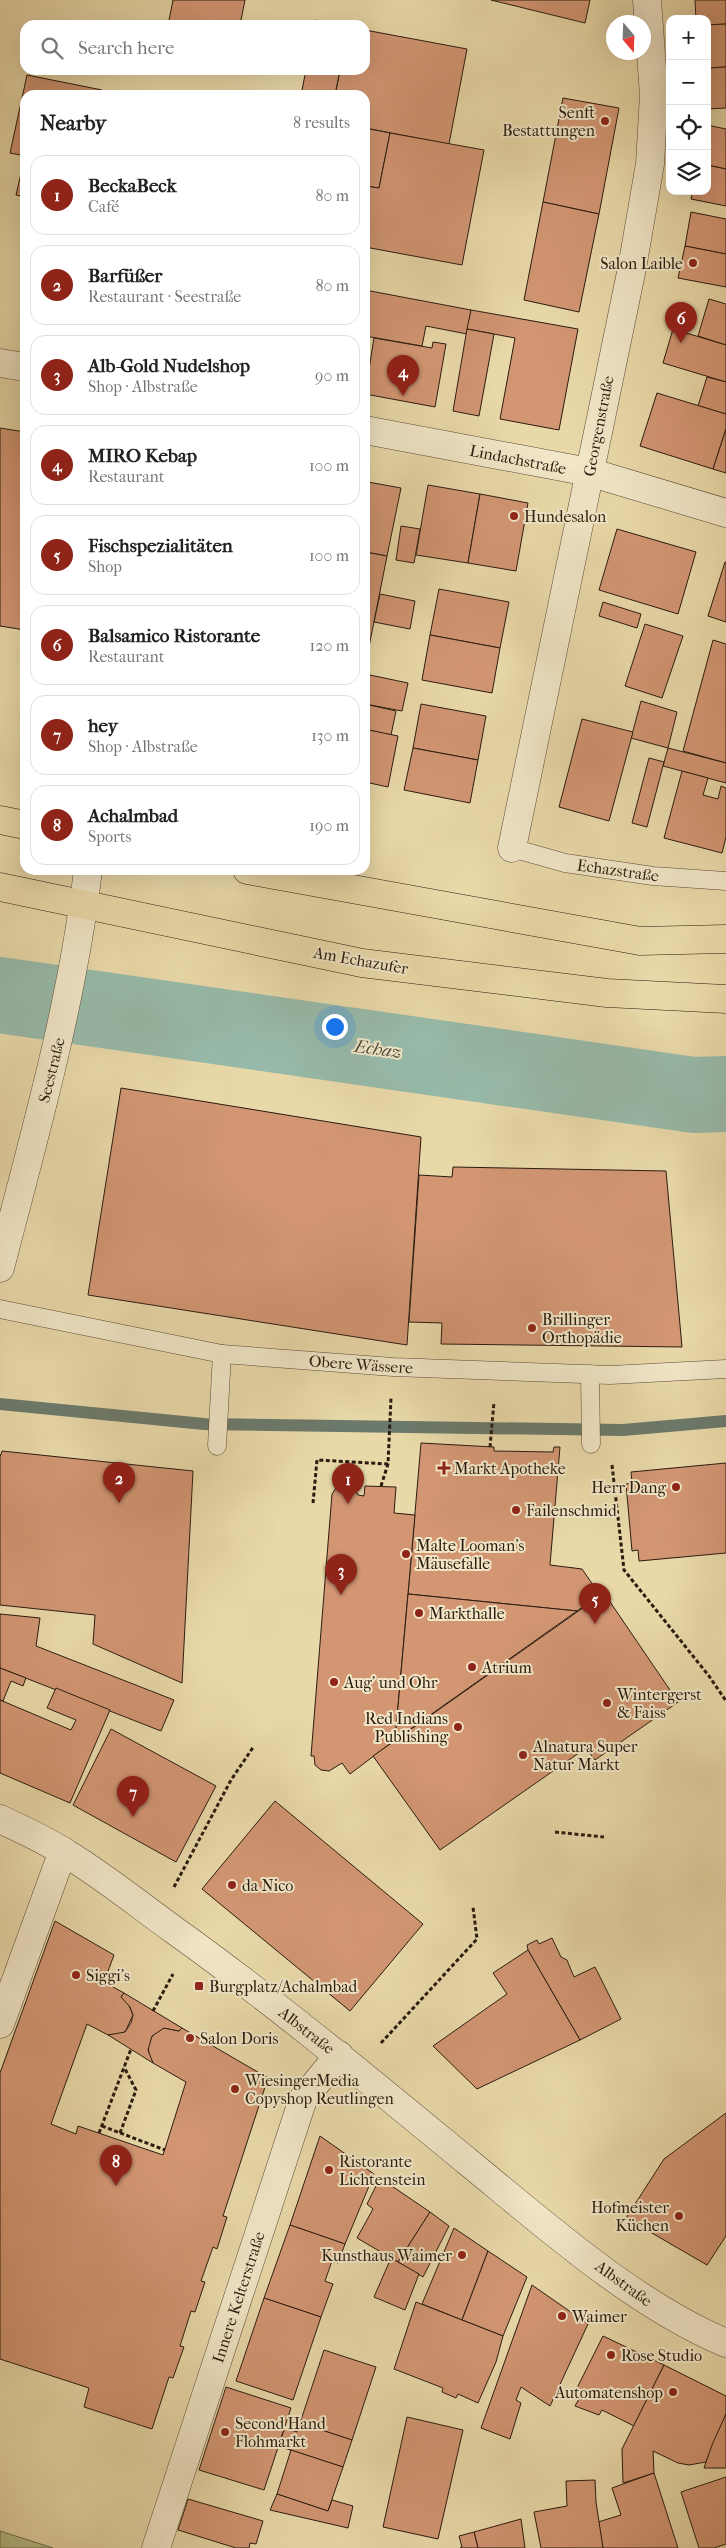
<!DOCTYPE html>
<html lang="en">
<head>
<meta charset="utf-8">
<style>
	:root { --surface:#fff; --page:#f6f6f6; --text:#222; --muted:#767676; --line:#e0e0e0; --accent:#8f2418 }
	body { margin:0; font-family:"IM FELL French Canon",serif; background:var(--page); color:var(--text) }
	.controls { position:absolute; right:15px; top:15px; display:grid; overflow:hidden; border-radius:10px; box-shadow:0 5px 20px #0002 }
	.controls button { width:45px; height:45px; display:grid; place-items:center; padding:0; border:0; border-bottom:1px solid var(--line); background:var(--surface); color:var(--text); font:25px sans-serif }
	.compass { position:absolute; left:606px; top:15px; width:45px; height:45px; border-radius:50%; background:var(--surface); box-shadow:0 5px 20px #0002; rotate:161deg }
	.you { position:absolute; left:334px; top:1026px; width:18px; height:18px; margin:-12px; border:4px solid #fff; border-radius:50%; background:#1a73e8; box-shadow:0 0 0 8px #1a73e833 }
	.badge { display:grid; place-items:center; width:32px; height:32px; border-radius:50%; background:var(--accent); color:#fff; font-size:16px; font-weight:700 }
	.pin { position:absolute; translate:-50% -41px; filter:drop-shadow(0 1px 2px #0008) }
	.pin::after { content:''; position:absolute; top:26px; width:18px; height:15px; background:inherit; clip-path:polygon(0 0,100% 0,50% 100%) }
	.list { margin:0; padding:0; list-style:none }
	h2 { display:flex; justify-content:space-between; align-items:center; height:65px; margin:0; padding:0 20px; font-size:21px }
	h2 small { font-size:16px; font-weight:400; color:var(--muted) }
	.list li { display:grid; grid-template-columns:32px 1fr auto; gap:15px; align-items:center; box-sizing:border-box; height:80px; margin:0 10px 10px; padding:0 10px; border:1px solid var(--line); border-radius:15px }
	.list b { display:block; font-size:19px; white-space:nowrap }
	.list p { margin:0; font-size:16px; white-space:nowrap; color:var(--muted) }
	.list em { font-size:16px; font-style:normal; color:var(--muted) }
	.icon { flex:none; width:28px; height:28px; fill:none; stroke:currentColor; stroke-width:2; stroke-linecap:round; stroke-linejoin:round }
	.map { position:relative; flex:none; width:726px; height:2548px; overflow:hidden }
	.search { position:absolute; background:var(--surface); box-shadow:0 5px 20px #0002; left:20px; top:20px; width:350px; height:55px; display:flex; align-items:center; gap:12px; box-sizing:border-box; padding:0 18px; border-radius:15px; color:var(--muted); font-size:19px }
	.panel { position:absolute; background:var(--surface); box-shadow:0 5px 20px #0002; left:20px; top:90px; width:350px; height:785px; border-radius:15px }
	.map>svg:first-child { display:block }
</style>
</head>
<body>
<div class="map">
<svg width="726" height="2548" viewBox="0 0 726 2548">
	<rect width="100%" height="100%" fill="#e9d9a9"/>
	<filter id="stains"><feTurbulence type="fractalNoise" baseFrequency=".004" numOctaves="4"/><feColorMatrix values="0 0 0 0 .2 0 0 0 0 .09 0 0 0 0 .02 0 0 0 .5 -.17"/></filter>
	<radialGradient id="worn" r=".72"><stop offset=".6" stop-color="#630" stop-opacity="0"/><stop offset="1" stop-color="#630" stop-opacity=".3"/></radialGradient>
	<polygon fill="#b6bf88" stroke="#706d4c" points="0,2531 53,2548 0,2548"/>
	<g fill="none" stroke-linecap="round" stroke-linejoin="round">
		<polyline stroke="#6b7a6c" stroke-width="12" points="0,1404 204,1424 623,1430 726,1421"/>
		<polyline stroke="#97baaa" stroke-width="76" points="0,995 694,1095 726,1094"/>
	</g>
	<g fill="#d29673" stroke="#2a1b0f">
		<polygon points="173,0 245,0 240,25 168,25"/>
		<polygon points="491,0 590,0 585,23"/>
		<polygon points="695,0 726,0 726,24 707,25 707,19 696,19"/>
		<polygon points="315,20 339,25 314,25"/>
		<polygon points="726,24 726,67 707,68 707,25"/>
		<polygon points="365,30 467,49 449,144 365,128 365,95 335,95 340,70 365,70"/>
		<polygon points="726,67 726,108 707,109 707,68"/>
		<polygon points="306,70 340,70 335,95 301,95"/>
		<polygon points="27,75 102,90 101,95 25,95 25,197 16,195 25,156 10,153"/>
		<polygon points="563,98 619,108 599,214 543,202"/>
		<polygon points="707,125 726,129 726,169 707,165"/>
		<polygon points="365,128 390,133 379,188 365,186"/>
		<polygon points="390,133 484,150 462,265 365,247 365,186 379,188"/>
		<polygon points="707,165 726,169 726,206 691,199 693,191 707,191"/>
		<polygon points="543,202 599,214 579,312 524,300"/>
		<polygon points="691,212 726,219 726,254 685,246"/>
		<polygon points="685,246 726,254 726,287 678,278"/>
		<polygon points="365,290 471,310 467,334 426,326 422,346 365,336"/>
		<polygon points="709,299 726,304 726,345 698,336"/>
		<polygon points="471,310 578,329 559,430 500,419 515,338 467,329"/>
		<polygon points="467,329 494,334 479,416 453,411"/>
		<polygon points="673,329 726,345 726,382 663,363"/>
		<polygon points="374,338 432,348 433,342 446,344 435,407 365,394"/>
		<polygon points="707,377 726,382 726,414 698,406"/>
		<polygon points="657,393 726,414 726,429 713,469 640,446"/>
		<polygon points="0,428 25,432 25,630 0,626"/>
		<polygon points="726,429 726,473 713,469"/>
		<polygon points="368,482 401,488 387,556 365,552 365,494"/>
		<polygon points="428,485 480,494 468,563 416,555"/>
		<polygon points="480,494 528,503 516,571 468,563"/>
		<polygon points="401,526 420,529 414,563 396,560"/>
		<polygon points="617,529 696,552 678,614 599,590"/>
		<polygon points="365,552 387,556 365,667"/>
		<polygon points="725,562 726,562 726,622 708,616"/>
		<polygon points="439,589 509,602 500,648 430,635"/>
		<polygon points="380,594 415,601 410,629 374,622"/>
		<polygon points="603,602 641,614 637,628 599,616"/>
		<polygon points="645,624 683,636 662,698 625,686"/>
		<polygon points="430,635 500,648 492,693 422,680"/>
		<polygon points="713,640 726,644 726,763 683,751"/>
		<polygon points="365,674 408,683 402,711 365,704"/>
		<polygon points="641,701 677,712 668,748 631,738"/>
		<polygon points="365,704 396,711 391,735 365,730"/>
		<polygon points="421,704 486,716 478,760 413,748"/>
		<polygon points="582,719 633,732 609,821 559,807"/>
		<polygon points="369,730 398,736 388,787 365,782 365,748"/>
		<polygon points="413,748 478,760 470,803 404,790"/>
		<polygon points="668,748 726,763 726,783 663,766"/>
		<polygon points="649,758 664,762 647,827 632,823"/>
		<polygon points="682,771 708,778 703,795 718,799 721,786 726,788 726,837 722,853 664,838"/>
		<polygon points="121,1088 421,1137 407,1345 88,1295"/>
		<polygon points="453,1167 666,1171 682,1347 441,1344 442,1323 409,1322 419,1175 452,1177"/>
		<polygon points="421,1443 494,1447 494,1451 553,1452 554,1447 560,1447 550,1565 582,1569 600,1595 577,1611 408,1594"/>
		<polygon points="2,1451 193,1471 182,1683 93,1644 95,1615 0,1605 0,1457"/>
		<polygon points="726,1463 726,1553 639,1561 638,1550 632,1551 626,1484 632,1483 631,1472"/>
		<polygon points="344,1484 355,1489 358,1495 364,1496 365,1486 396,1487 394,1513 415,1515 395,1740 350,1774 342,1763 329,1771 321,1770 315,1765 314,1756 311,1756 332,1494 336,1488"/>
		<polygon points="604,1593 672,1693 675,1691 681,1700 595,1760 586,1748 440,1850 373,1756"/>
		<polygon points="408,1594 577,1611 395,1740"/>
		<polygon points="0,1614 40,1618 36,1646 174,1700 161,1731 0,1668"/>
		<polygon points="0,1668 26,1678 23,1686 11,1681 3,1701 0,1700"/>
		<polygon points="56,1688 110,1710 70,1803 0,1773 0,1700 71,1730 76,1720 47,1708"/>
		<polygon points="111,1729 216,1786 176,1862 73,1805"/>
		<polygon points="275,1801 423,1924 350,2011 202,1889"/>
		<polygon points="55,1921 114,1955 104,1982 124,1993 121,1997 127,2001 133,2015 125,2032 117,2035 108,2035 87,2024 51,2124 76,2134 78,2126 163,2155 186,2082 153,2063 149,2057 148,2042 157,2030 164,2028 179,2031 182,2028 268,2078 223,2216 227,2217 217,2249 213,2247 201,2281 205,2282 195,2312 191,2311 180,2346 184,2347 173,2378 169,2377 152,2429 84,2407 89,2388 0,2359 0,2073"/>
		<polygon points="552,1938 561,1957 567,1960 574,1977 595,1967 621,2019 580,2040 528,1950 527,1945 537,1940 539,1944"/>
		<polygon points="528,1950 580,2040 477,2089 433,2046 507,1994 493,1973"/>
		<polygon points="124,1993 182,2028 179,2031 164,2028 152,2036 148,2050 153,2063 108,2035 125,2032 131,2023 133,2015 130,2007 121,1997"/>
		<polygon points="726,2113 726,2236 707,2265 626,2218 664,2159"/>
		<polygon points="320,2136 374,2174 345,2244 290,2225"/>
		<polygon points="380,2178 430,2212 398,2262 357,2238 373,2209 367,2204"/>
		<polygon points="430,2212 449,2226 423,2277 398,2262"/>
		<polygon points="290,2225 345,2244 338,2263 332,2261 325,2281 333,2284 321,2317 264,2298"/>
		<polygon points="454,2228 488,2251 462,2320 422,2304"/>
		<polygon points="488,2251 527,2277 503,2336 462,2320"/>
		<polygon points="391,2258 419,2274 405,2310 374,2297"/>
		<polygon points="532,2285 588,2324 550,2406 521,2387 516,2400 521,2403 510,2439 481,2428"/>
		<polygon points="264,2298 321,2317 293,2400 236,2381"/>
		<polygon points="416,2302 503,2336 496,2362 478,2403 458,2394 456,2398 442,2392 443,2388 394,2369"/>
		<polygon points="603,2336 664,2365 634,2426 602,2410 599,2415 575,2406 580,2397 574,2394"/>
		<polygon points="324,2350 376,2367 352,2440 300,2423"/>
		<polygon points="664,2365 726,2396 726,2414 706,2462 689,2465 678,2463 653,2451 654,2473 623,2483 622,2449"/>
		<polygon points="226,2387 291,2408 264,2490 199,2470"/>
		<polygon points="726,2414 726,2468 704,2468 712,2445"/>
		<polygon points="407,2417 463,2430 438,2539 383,2527"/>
		<polygon points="300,2423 352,2440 343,2467 278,2446 285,2428 297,2432"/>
		<polygon points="291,2450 343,2467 328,2511 277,2494"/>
		<polygon points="654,2473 678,2548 603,2548 598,2522 621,2515 612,2488"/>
		<polygon points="726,2477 726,2544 714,2548 699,2548 681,2492"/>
		<polygon points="595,2480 596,2502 603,2548 541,2548 534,2512 567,2506 566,2481"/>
		<polygon points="277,2494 328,2511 332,2500 353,2506 348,2528 270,2510"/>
		<polygon points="188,2499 263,2521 256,2544 250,2543 249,2548 236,2548 178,2530"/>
		<polygon points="521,2519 525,2548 478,2548 474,2532"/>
		<polygon points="474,2532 478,2548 460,2548 462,2547 459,2536"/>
	</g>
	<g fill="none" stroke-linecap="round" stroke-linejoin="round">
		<g stroke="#5a4a36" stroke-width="19">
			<g id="lane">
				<polyline points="512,848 565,863 653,876 726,881"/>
				<polyline points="0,1309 222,1354 393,1367 610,1375 726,1369"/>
				<polyline points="590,1374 591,1444"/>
				<polyline points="217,1446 222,1354"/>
			</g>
		</g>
		<g stroke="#5a4a36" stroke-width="29">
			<g id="street">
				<polyline points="0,363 25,367"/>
				<polyline points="365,430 589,472 726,513"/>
				<polyline points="512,848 632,268 650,164 654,95 647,0"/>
				<path d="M0,1268C34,1136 72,1006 88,870"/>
				<path d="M0,1819C21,1829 44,1839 64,1852C102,1875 138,1904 174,1930C276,2003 372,2083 468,2162C545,2225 635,2305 726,2343"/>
				<polyline points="0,2024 63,1851"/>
				<polyline points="156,2548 303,2099 339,2055"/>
			</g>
		</g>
		<g stroke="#2a1b0f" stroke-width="29">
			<g id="primary">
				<polyline points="0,820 25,825"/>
				<polyline points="247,870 640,941 726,939"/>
				<polyline points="0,887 362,963 607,993 726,999"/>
			</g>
		</g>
		<g stroke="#2a1b0f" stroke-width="3" stroke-dasharray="4 2.5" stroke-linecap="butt">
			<polyline points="490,1447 494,1402"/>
			<polyline points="612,1465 624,1570 709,1676 726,1701"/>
			<polyline points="381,1486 388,1464 391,1398"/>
			<polyline points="313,1503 317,1460 388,1464"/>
			<polyline points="555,1832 604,1837"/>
			<polyline points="174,1887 231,1780 254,1746"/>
			<polyline points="153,2011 173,1974"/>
			<polyline points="381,2043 477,1939 473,1907"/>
			<polyline points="102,2126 165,2150"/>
			<polyline points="99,2133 131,2049"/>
			<polyline points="120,2133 136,2090 124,2067"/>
		</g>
		<use href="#lane" stroke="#f1e6c7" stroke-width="18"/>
		<use href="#street" stroke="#f1e6c7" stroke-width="28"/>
		<use href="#primary" stroke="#e9d9a9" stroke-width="28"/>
	</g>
	<g fill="#8f2418" stroke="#f1e6c7" stroke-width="2">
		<circle cx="605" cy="121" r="5"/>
		<circle cx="693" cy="263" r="5"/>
		<circle cx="514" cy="516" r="5"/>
		<circle cx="532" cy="1328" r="5"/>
		<path d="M441.5 1460.5h5v5h5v5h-5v5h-5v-5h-5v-5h5z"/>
		<circle cx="676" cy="1487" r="5"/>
		<circle cx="516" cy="1510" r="5"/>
		<circle cx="406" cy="1554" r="5"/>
		<circle cx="419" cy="1613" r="5"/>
		<circle cx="472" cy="1667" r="5"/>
		<circle cx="334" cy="1682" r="5"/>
		<circle cx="607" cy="1703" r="5"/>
		<circle cx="458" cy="1727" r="5"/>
		<circle cx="523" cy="1755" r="5"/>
		<circle cx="232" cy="1885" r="5"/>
		<circle cx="76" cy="1975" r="5"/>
		<rect x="194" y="1981" width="10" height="10" rx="2.5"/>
		<circle cx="190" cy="2038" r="5"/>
		<circle cx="235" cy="2089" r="5"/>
		<circle cx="329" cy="2170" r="5"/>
		<circle cx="679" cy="2216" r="5"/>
		<circle cx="462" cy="2255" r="5"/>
		<circle cx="562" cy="2316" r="5"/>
		<circle cx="611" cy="2355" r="5"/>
		<circle cx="673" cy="2392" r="5"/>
		<circle cx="225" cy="2432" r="5"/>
	</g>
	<g text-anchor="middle" stroke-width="4" stroke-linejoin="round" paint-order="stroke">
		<g font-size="16" fill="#2a1b0f" stroke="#f1e6c7" text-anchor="start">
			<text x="595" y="118" text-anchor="end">Senft<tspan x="595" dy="18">Bestattungen</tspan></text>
			<text x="683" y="269" text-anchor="end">Salon Laible</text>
			<text x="524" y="522">Hundesalon</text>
			<text x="542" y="1325">Brillinger<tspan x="542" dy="18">Orthopädie</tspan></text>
			<text x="454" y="1474">Markt Apotheke</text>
			<text x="666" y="1493" text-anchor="end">Herr Dang</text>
			<text x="526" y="1516">Failenschmid</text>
			<text x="416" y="1551">Malte Looman's<tspan x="416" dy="18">Mäusefalle</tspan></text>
			<text x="429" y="1619">Markthalle</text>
			<text x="482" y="1673">Atrium</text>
			<text x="344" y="1688">Aug' und Ohr</text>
			<text x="617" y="1700">Wintergerst<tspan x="617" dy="18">&amp; Faiss</tspan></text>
			<text x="448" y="1724" text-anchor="end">Red Indians<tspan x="448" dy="18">Publishing</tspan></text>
			<text x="533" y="1752">Alnatura Super<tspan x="533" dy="18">Natur Markt</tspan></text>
			<text x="242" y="1891">da Nico</text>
			<text x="86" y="1981">Siggi's</text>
			<text x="209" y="1992">Burgplatz/Achalmbad</text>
			<text x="200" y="2044">Salon Doris</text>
			<text x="245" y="2086">WiesingerMedia<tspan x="245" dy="18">Copyshop Reutlingen</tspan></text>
			<text x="339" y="2167">Ristorante<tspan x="339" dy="18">Lichtenstein</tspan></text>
			<text x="669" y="2213" text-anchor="end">Hofmeister<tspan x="669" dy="18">Küchen</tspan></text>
			<text x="452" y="2261" text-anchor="end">Kunsthaus Waimer</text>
			<text x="572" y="2322">Waimer</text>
			<text x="621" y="2361">Rose Studio</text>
			<text x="663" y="2398" text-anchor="end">Automatenshop</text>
			<text x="235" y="2429">Second Hand<tspan x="235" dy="18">Flohmarkt</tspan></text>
		</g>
		<g font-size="16" fill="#2a1b0f" stroke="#f1e6c7">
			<text transform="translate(598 426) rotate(-79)" y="6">Georgenstraße</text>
			<text transform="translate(518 459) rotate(11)" y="6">Lindachstraße</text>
			<text transform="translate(618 870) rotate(8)" y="6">Echazstraße</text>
			<text transform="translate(361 960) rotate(10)" y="6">Am Echazufer</text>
			<text transform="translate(51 1070) rotate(-76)" y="6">Seestraße</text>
			<text transform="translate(361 1364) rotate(4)" y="6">Obere Wässere</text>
			<text transform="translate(307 2030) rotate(38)" y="6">Albstraße</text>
			<text transform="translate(624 2283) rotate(36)" y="6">Albstraße</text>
			<text transform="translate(238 2297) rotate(-72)" y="6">Innere Kelterstraße</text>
		</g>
		<g font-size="18" font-style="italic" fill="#4b4b3e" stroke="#f1e6c7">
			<text transform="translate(378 1049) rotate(8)" y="6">Echaz</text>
		</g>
	</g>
	<rect width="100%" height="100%" filter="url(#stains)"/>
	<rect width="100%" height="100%" fill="url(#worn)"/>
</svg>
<div class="controls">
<button>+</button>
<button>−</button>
<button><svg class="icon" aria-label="locate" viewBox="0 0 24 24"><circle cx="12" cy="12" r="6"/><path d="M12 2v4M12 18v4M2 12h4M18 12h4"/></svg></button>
<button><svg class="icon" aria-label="layers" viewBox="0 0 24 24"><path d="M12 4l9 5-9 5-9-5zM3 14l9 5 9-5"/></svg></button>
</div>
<svg class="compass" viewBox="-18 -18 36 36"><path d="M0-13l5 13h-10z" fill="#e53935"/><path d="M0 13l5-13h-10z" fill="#767676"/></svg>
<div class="you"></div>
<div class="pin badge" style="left:348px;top:1504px">1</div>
<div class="pin badge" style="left:119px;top:1503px">2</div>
<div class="pin badge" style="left:341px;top:1595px">3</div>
<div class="pin badge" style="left:403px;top:396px">4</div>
<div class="pin badge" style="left:595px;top:1624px">5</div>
<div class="pin badge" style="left:681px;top:343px">6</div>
<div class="pin badge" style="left:133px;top:1817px">7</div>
<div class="pin badge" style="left:116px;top:2186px">8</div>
<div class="search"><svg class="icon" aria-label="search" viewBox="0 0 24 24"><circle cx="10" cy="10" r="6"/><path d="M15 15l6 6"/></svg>Search here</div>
<section class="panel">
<h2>Nearby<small>8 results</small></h2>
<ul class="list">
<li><span class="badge">1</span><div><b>BeckaBeck</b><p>Café</p></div><em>80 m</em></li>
<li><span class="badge">2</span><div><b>Barfüßer</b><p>Restaurant · Seestraße</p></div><em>80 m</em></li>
<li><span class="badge">3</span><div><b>Alb-Gold Nudelshop</b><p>Shop · Albstraße</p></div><em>90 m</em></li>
<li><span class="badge">4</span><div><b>MIRO Kebap</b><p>Restaurant</p></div><em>100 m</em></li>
<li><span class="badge">5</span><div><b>Fischspezialitäten</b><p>Shop</p></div><em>100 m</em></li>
<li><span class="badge">6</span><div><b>Balsamico Ristorante</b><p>Restaurant</p></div><em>120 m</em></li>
<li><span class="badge">7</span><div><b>hey</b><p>Shop · Albstraße</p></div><em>130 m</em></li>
<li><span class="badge">8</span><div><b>Achalmbad</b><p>Sports</p></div><em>190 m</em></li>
</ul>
</section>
</div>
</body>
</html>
